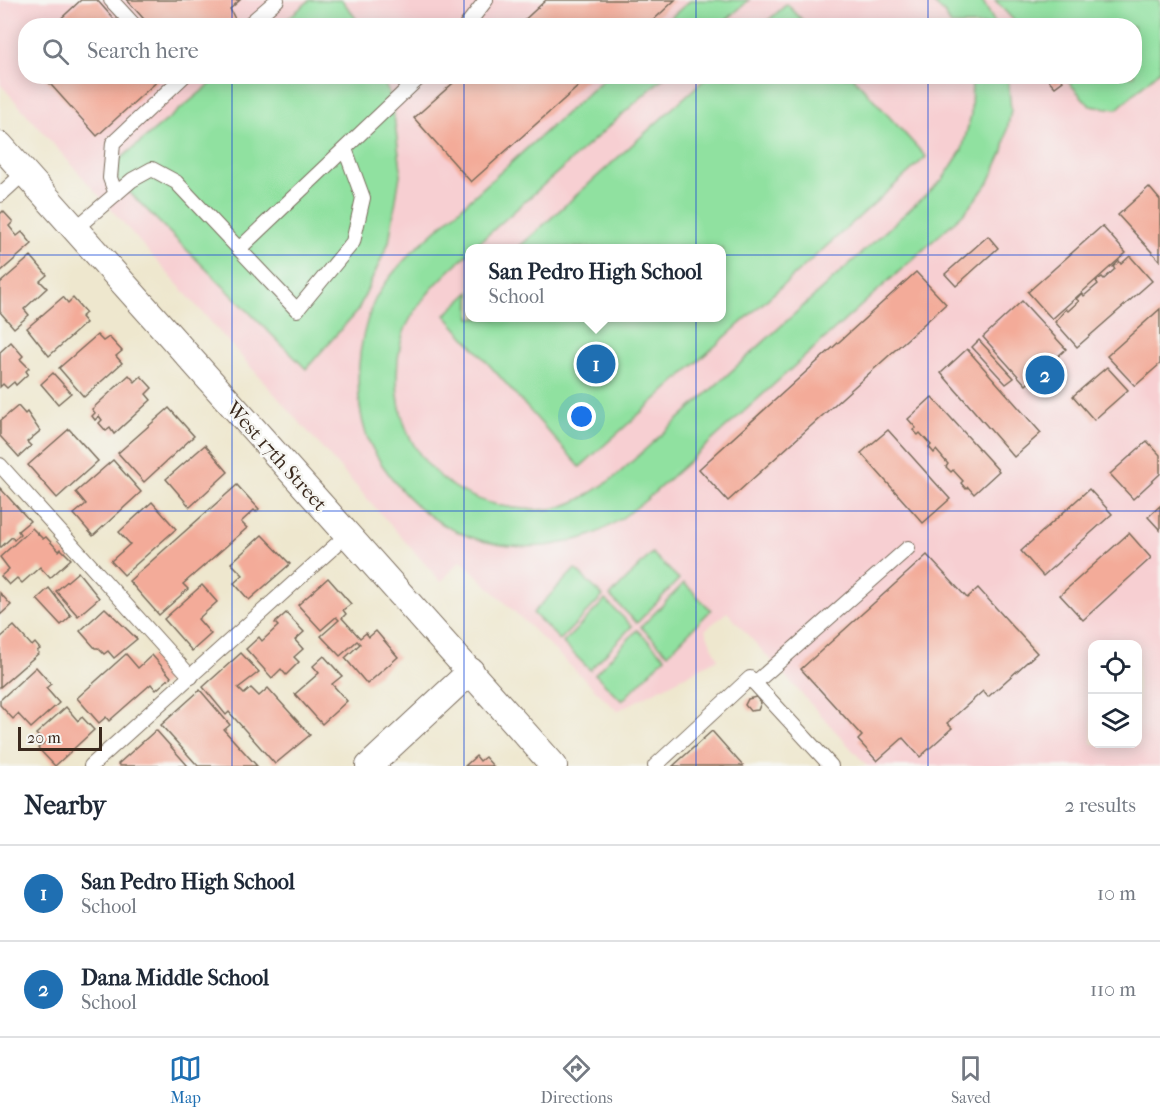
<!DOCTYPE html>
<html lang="en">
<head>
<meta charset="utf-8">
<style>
	:root { --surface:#fff; --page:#f2f2f3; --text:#1f2937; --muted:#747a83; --line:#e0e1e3; --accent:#1f6fb2 }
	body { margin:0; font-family:"IM FELL French Canon",serif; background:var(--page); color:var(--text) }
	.controls { position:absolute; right:18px; bottom:18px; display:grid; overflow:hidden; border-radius:12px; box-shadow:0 3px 15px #0003 }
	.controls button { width:54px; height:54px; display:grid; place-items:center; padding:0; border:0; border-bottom:2px solid var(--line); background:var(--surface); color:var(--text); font:30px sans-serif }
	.scale { position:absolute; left:18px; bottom:15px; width:84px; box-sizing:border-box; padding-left:6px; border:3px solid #3b2a1e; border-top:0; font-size:16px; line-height:21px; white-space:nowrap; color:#3b2a1e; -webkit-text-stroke:4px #f6f6f2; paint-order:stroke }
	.you { position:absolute; left:582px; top:417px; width:21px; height:21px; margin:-15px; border:4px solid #fff; border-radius:50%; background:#1a73e8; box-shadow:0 0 0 9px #1a73e833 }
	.badge { display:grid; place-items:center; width:39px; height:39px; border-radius:50%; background:var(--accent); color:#fff; font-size:20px; font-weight:700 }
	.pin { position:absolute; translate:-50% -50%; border:3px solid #fff; box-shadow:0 2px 6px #0006 }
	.popup { position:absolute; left:465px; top:244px; width:261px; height:78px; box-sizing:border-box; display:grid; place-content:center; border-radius:12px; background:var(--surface); filter:drop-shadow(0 2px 4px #0005); font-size:20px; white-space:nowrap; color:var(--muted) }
	.popup b { font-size:22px; color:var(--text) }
	.popup::after { content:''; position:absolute; left:50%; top:100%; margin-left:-12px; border:12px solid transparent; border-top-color:var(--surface) }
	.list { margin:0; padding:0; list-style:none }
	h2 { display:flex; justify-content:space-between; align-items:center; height:78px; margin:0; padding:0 24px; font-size:26px }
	h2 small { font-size:20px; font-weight:400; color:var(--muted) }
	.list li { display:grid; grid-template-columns:39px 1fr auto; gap:18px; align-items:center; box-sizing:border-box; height:96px; padding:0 24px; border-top:2px solid var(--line) }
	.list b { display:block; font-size:22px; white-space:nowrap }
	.list p { margin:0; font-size:20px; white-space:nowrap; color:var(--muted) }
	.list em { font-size:20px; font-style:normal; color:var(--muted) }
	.icon { flex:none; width:33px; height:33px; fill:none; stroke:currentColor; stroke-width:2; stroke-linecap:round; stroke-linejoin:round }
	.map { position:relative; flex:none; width:1160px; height:766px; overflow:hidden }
	.search { position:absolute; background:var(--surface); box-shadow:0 3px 15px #0003; left:18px; right:18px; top:18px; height:66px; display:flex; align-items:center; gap:15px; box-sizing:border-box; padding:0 21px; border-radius:24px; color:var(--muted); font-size:22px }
	.sheet { height:270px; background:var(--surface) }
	nav { display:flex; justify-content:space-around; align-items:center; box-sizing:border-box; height:84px; border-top:2px solid var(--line); background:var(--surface); font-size:16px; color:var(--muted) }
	nav a { display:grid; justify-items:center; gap:3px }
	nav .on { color:var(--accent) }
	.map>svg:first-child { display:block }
</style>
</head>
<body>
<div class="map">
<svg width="1160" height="766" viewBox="0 0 1160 766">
	<rect width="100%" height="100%" fill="#f6f6f2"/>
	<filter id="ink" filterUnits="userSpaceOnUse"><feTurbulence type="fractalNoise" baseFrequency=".0167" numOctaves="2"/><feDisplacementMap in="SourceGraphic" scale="12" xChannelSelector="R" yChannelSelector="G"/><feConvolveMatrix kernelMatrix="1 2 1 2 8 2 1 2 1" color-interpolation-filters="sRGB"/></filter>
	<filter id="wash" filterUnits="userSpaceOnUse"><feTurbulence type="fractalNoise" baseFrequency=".008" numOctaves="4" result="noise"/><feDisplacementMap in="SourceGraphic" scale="24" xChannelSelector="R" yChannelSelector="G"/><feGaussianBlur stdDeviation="1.35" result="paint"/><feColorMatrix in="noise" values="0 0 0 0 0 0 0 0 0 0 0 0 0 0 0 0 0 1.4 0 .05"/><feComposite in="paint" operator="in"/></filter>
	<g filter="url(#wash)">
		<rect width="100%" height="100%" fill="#eee7ce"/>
		<path fill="#f7cfd2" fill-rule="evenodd" d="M0,0H1160V766H867L727,612L705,630L718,659L617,711L461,560L441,582L0,84ZM26,26H1134V76H26ZM470,248H722V318H470ZM1092,644H1138V744H1092Z"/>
		<g fill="#90e1a0" stroke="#66865f" stroke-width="1.5">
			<polygon points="310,0 342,0 361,25 280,25"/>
			<polygon points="691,0 749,0 721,25 662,25"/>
			<polygon points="930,0 982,0 996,25 951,25 944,13"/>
			<polygon points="995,0 1160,0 1160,70 1117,109 1090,106 1064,77 1134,76 1134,26 1018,25"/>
			<polygon points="787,4 807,25 763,25"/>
			<polygon points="219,77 382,77 392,101 401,169 389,242 358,310 306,369 117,180 119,160"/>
			<path d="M606,77H664L473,248H470V252C444,275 421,296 406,327C399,343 397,364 397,381C399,446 438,492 502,506C519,509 539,512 556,508C578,503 598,489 616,476L943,179L962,150L971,115L972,77H1008L1011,110L1003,151L989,182L966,211L646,500C628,514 610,528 589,536C582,539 574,540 567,542C499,558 432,533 391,477C381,464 371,449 366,434C353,393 357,344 373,304C382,284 399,266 414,250Z"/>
			<polygon points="707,77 853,77 926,157 580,467 445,315 470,292 470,318 722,318 722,248 518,248"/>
			<polygon points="652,553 679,579 637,623 610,596"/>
			<polygon points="575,569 603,596 560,640 533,613"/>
			<polygon points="684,583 711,610 668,654 641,627"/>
			<polygon points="605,600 632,626 590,670 563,643"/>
			<polygon points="637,630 665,657 622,701 595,674"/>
		</g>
		<g id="blocks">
			<g fill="#f3ab99">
				<polygon points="81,0 97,0 120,26 53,26"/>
				<polygon points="127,0 240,0 230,9 238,25 150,26"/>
				<polygon points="546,0 675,0 647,26 518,26"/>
				<polygon points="43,76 163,76 97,136"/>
				<polygon points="461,76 590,76 471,182 414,118"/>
				<polygon points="1045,76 1059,76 1063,81 1055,87"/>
				<polygon points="1149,187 1160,200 1160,261 1118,215"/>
				<polygon points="3,211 13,222 9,226 17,236 22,232 32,244 0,272 0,214"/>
				<polygon points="1102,226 1126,253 1052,319 1028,292"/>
				<polygon points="988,236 998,248 956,286 945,274"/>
				<polygon points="31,256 47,275 40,281 47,288 24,309 29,315 14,328 0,312 0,283"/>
				<polygon points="1130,256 1152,281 1077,347 1055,322 1066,309 1068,311 1079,301 1076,299 1082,293 1084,296 1098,284 1096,281 1102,277 1104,279 1115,269 1113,267 1119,261 1121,264"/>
				<polygon points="916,272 946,304 728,501 699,469"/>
				<polygon points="63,297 68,303 73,298 86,313 81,317 86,323 49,356 27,328"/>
				<polygon points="1022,301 1066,349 1026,385 983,337"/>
				<polygon points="1160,309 1160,364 1135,386 1107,356"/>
				<polygon points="97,335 103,341 109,337 122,351 116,356 122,363 84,397 59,368"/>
				<polygon points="979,340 1014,378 1006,384 972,347"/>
				<polygon points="11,342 23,356 20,359 29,368 26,371 28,374 16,385 14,382 7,388 3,384 0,387 0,352"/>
				<polygon points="967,349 1041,433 1014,457 941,373"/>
				<polygon points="1107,367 1128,390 1094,420 1073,396"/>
				<polygon points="53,373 71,393 58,404 41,384"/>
				<polygon points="129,375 135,382 141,376 152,388 146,394 151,400 114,434 110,428 106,431 99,423 102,420 99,416 95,420 92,416 95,413 92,409"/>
				<polygon points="932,397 999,471 974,494 968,487 966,489 961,483 963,481 953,470 951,472 946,467 948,464 936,450 934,453 929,447 931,445 920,433 918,435 913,430 916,428 908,419"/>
				<polygon points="18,406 25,414 27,412 40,431 27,442 31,446 19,457 0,436 0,421"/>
				<polygon points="169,408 194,436 144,482 118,453"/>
				<polygon points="69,429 98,461 57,498 28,465"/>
				<polygon points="888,430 950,499 923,523 861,453"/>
				<polygon points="1147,441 1160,455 1160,474 1133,499 1110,474"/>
				<polygon points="205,445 228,472 190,507 166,479"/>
				<polygon points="113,460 141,492 93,536 74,514 86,504 76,492"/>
				<polygon points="237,485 259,509 256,512 254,510 241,522 247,528 183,584 188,589 159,615 129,581"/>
				<polygon points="0,488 30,521 18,531 20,534 14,540 12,537 0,548"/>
				<polygon points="1089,489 1112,514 1043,576 1021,551"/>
				<polygon points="152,502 176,529 124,575 111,561 130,544 119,532"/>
				<polygon points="1160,506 1160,530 1148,517"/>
				<polygon points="32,528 43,539 46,537 59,551 61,549 71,559 50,578 40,567 22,583 17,578 9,585 1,576 9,569 0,557"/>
				<polygon points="1129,533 1151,558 1083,620 1060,595"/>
				<polygon points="262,535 290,564 249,600 234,583 243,575 231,563"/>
				<polygon points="927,555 967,598 978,588 1037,653 988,697 983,691 947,723 952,728 920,757 903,738 877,761 858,740 862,736 801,669"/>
				<polygon points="78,572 99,598 78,616 56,591"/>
				<polygon points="328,578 351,604 343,610 346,614 342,618 360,638 366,633 369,637 376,631 398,657 367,684 345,658 360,644 357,641 340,656 321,636 339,620 336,617 321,630 298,605"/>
				<polygon points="202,585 217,602 198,619 211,634 192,651 164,619"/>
				<polygon points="49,588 71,616 61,625 37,599"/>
				<polygon points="0,593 11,605 0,615"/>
				<polygon points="105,608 137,639 114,658 108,651 104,654 98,648 95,648 80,631"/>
				<polygon points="286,613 304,632 295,640 303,649 294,657 299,662 286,675 281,669 272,678 246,649 259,637 262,641 278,626 275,623"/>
				<polygon points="14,626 32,646 35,643 40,649 37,651 39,653 0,687 0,638"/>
				<polygon points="241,653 259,672 238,688 244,694 251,688 259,696 268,688 310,735 275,764 229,712 226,715 203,687"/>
				<polygon points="126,654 138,668 152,655 171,677 156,690 151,684 109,721 106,717 99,723 77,698"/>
				<polygon points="324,656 342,676 332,684 347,701 322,724 295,694 319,673 313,666"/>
				<polygon points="36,667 51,684 46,688 59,703 31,728 18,714 13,719 0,705 0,700"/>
				<polygon points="200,690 230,725 224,730 257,766 198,766 161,725"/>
				<polygon points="756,697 761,703 758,710 750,711 745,705 748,699"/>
				<polygon points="66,707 78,721 82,717 94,730 55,766 38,748 44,743 36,734"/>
				<polygon points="156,730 188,766 120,766 118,764"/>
				<polygon points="712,731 743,766 673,766"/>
				<polygon points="476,756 480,761 485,757 493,766 465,766"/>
			</g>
		</g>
	</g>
	<g filter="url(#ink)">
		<use href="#blocks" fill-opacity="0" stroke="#7a6c5c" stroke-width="1.5"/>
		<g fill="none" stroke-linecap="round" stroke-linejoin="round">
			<g stroke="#7a6c5c" stroke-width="16">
				<g id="service">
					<polyline points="111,0 135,26"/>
					<polyline points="247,26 277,0"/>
					<polyline points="466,26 486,0"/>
					<polyline points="116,194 110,178 113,143 184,76"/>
					<polyline points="0,195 24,173"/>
					<polyline points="75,229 132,180 152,169 176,182 239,249 421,76"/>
					<polyline points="239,249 297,310 353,242 363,198 345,149"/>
					<polyline points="0,465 191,677"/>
					<polyline points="755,683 908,548"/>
					<polyline points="91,766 347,535"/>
					<polyline points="655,766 750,678 831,766"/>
				</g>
			</g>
			<g stroke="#7a6c5c" stroke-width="28">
				<g id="minor">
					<polyline points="0,145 554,766"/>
					<polyline points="369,766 471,671"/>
				</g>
			</g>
			<use href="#service" stroke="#fff" stroke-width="14"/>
			<use href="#minor" stroke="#fff" stroke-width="26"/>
		</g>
	</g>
	<path fill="none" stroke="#1d4ed8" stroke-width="1.5" stroke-opacity="0.55" d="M232,0V26M464,0V26M696,0V26M928,0V26M232,76V766M464,76V766M696,76V766M928,76V766M0,255H1160M0,511H1160"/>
	<g text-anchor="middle" stroke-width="5" stroke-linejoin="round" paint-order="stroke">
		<g font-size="20" fill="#3b2a1e" stroke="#f6f6f2">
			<text transform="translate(277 456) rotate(48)" y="7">West 17th Street</text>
		</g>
	</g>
</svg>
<div class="controls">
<button><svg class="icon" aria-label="locate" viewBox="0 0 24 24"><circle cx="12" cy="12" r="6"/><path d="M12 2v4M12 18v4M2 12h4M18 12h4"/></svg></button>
<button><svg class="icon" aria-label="layers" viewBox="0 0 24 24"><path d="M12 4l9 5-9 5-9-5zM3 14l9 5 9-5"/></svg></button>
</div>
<div class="scale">20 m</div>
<div class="you"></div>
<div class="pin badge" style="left:596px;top:364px">1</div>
<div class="popup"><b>San Pedro High School</b>School</div>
<div class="pin badge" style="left:1045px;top:375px">2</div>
<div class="search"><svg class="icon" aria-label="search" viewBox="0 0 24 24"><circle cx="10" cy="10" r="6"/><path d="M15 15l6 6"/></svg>Search here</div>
</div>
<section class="sheet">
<h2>Nearby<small>2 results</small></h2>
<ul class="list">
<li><span class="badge">1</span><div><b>San Pedro High School</b><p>School</p></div><em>10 m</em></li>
<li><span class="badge">2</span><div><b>Dana Middle School</b><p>School</p></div><em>110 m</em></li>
</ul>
</section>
<nav>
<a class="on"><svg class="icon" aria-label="map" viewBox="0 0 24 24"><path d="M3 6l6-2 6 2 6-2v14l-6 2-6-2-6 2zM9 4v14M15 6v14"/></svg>Map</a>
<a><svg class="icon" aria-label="directions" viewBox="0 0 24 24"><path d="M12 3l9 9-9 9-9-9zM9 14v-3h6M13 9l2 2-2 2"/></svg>Directions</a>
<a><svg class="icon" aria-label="saved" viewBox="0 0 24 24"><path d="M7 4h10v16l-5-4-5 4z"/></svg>Saved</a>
</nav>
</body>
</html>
